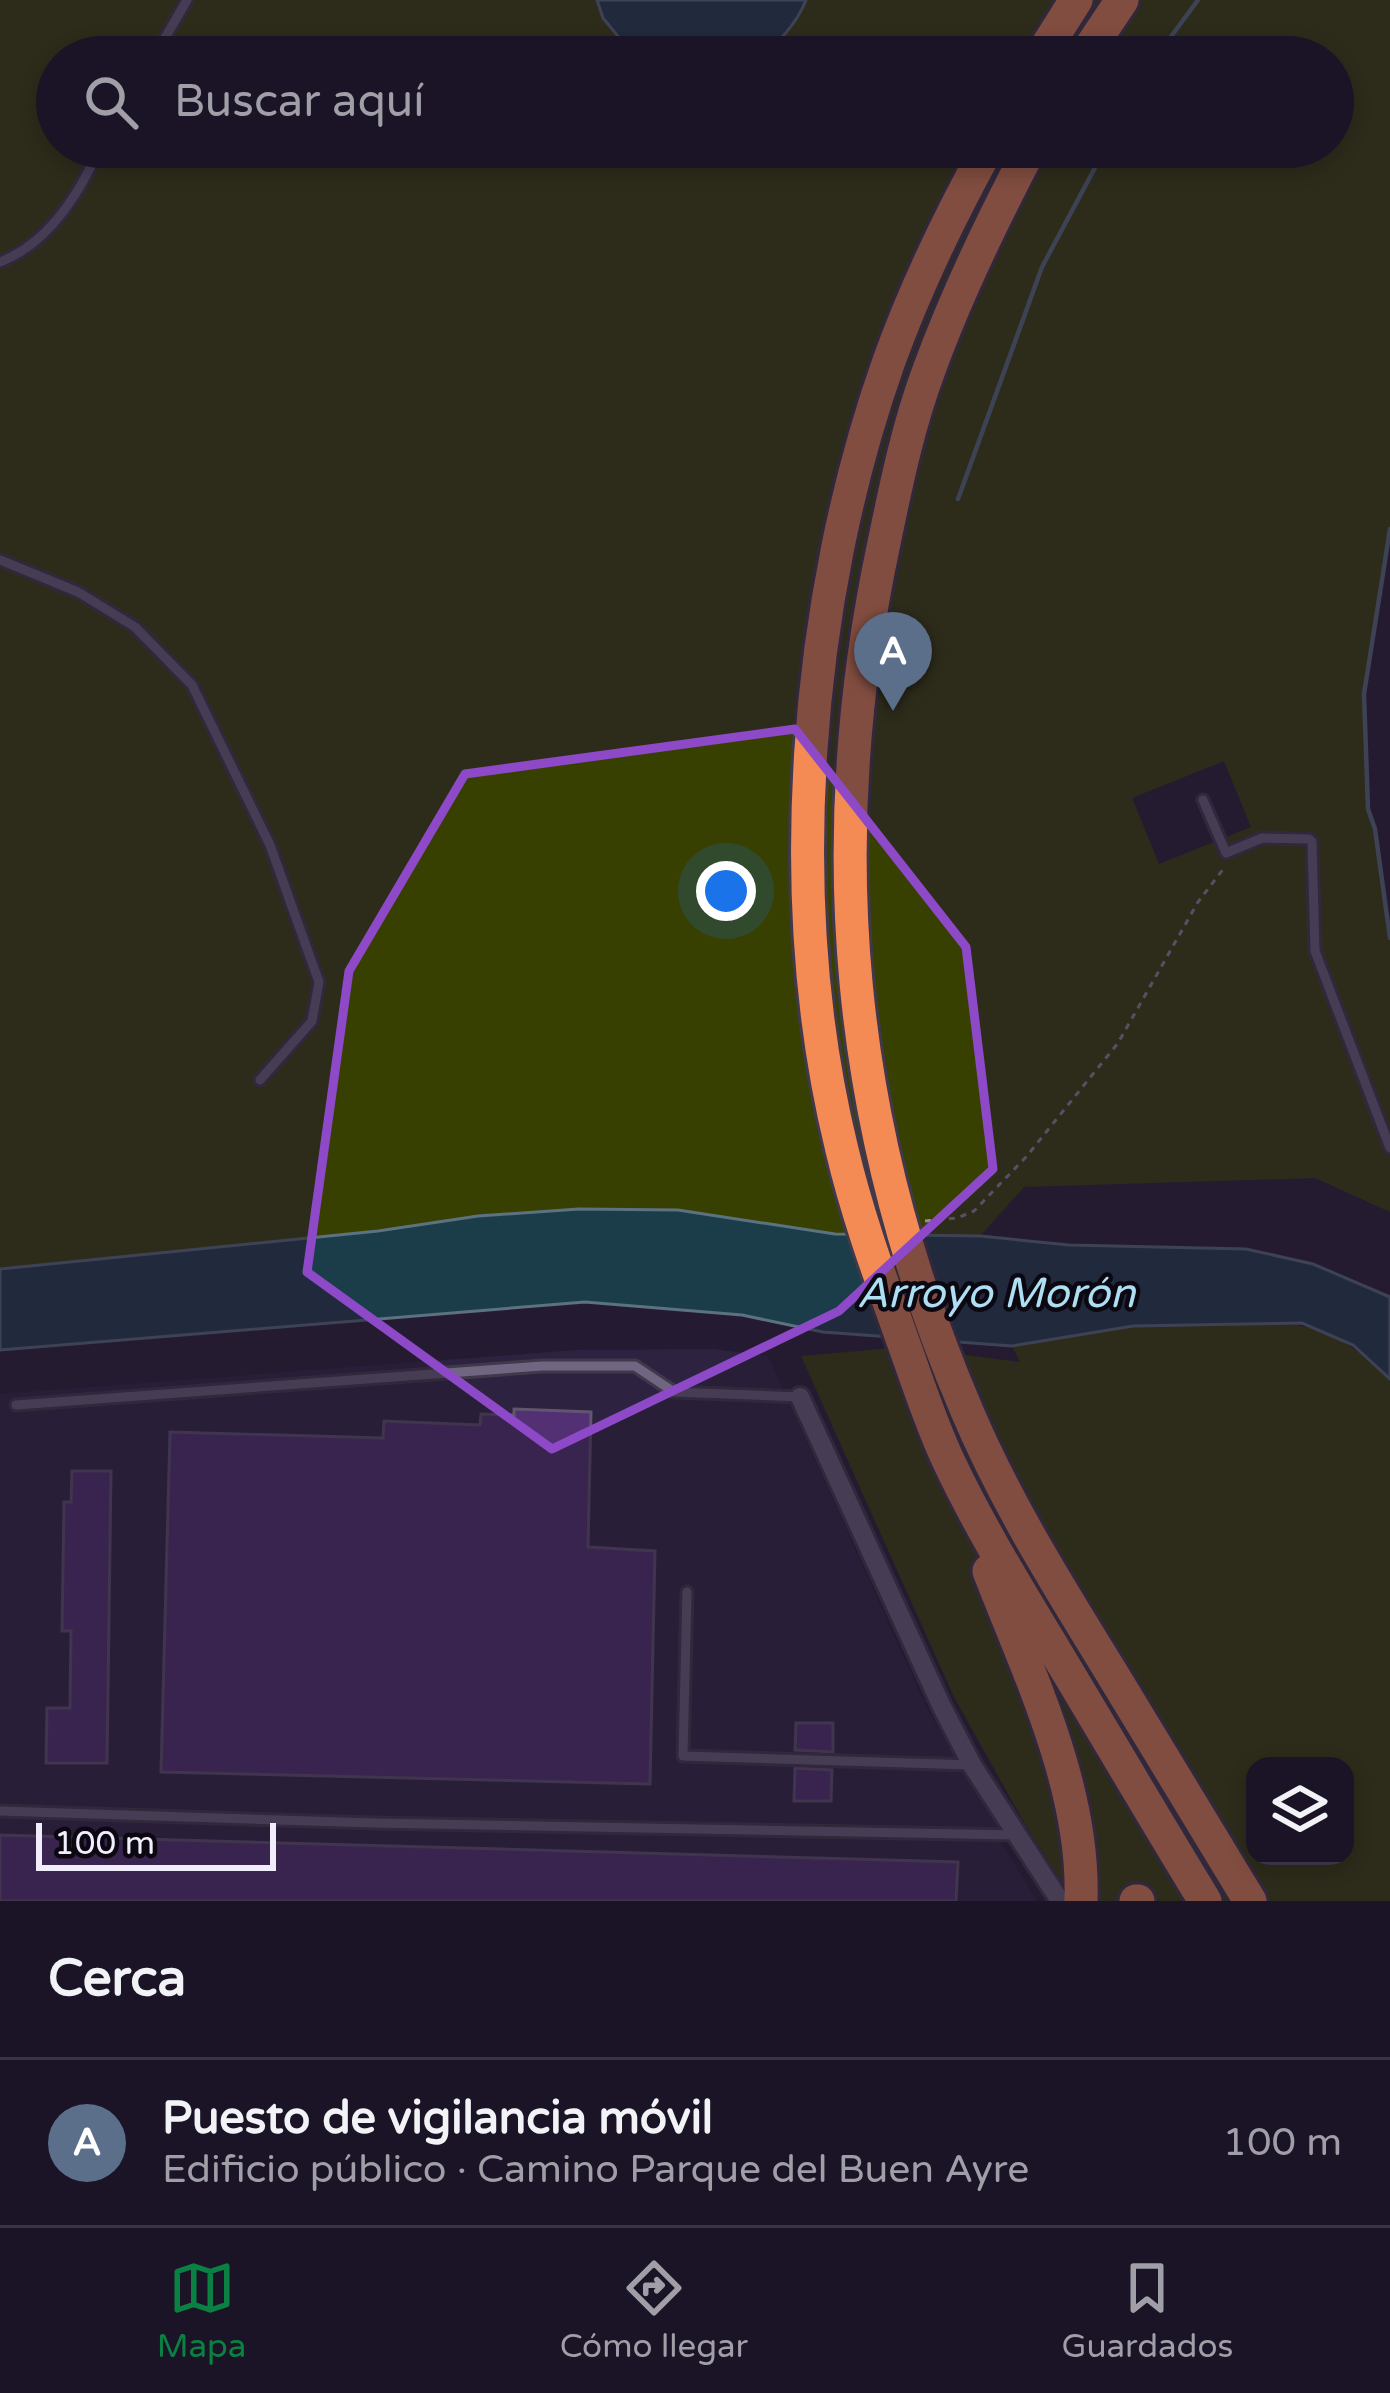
<!DOCTYPE html>
<html lang="es">
<head>
<meta charset="utf-8">
<style>
	:root { --surface:#1b1426; --page:#282132; --text:#f1f3f6; --muted:#a09ea7; --line:#393343; --accent:#0b8043 }
	body { margin:0; font-family:"Varela Round",sans-serif; background:var(--page); color:var(--text) }
	.controls { position:absolute; right:36px; bottom:36px; display:grid; overflow:hidden; border-radius:24px; box-shadow:0 6px 18px #0003 }
	.controls button { width:108px; height:108px; display:grid; place-items:center; padding:0; border:0; border-bottom:3px solid var(--line); background:var(--surface); color:var(--text); font:60px sans-serif }
	.scale { position:absolute; left:36px; bottom:30px; width:240px; box-sizing:border-box; padding-left:12px; border:6px solid #f2edfd; border-top:0; font-size:33px; line-height:42px; white-space:nowrap; color:#f2edfd; -webkit-text-stroke:9px #0c0812; paint-order:stroke }
	.you { position:absolute; left:726px; top:891px; width:42px; height:42px; margin:-30px; border:9px solid #fff; border-radius:50%; background:#1a73e8; box-shadow:0 0 0 18px #1a73e833 }
	.badge { display:grid; place-items:center; width:78px; height:78px; border-radius:50%; background:var(--accent); color:#fff; font-size:39px; font-weight:700 }
	.pin { position:absolute; translate:-50% -99px; filter:drop-shadow(0 3px 6px #0008) }
	.pin::after { content:''; position:absolute; top:63px; width:42px; height:36px; background:inherit; clip-path:polygon(0 0,100% 0,50% 100%) }
	.list { margin:0; padding:0; list-style:none }
	h2 { display:flex; justify-content:space-between; align-items:center; height:156px; margin:0; padding:0 48px; font-size:51px }
	h2 small { font-size:39px; font-weight:400; color:var(--muted) }
	.list li { display:grid; grid-template-columns:78px 1fr auto; gap:36px; align-items:center; box-sizing:border-box; height:168px; padding:0 48px; border-top:3px solid var(--line) }
	.list b { display:block; font-size:45px; white-space:nowrap }
	.list p { margin:0; font-size:39px; white-space:nowrap; color:var(--muted) }
	.list em { font-size:39px; font-style:normal; color:var(--muted) }
	.icon { flex:none; width:66px; height:66px; fill:none; stroke:currentColor; stroke-width:2; stroke-linecap:round; stroke-linejoin:round }
	.map { position:relative; flex:none; width:1390px; height:1901px; overflow:hidden }
	.search { position:absolute; background:var(--surface); box-shadow:0 6px 18px #0003; left:36px; right:36px; top:36px; height:132px; display:flex; align-items:center; gap:30px; box-sizing:border-box; padding:0 42px; border-radius:66px; color:var(--muted); font-size:45px }
	.sheet { height:324px; background:var(--surface) }
	nav { display:flex; justify-content:space-around; align-items:center; box-sizing:border-box; height:168px; border-top:3px solid var(--line); background:var(--surface); font-size:33px; color:var(--muted) }
	nav a { display:grid; justify-items:center; gap:6px }
	nav .on { color:var(--accent) }
	.map>svg:first-child { display:block }
</style>
</head>
<body>
<div class="map">
<svg width="1390" height="1901" viewBox="0 0 1390 1901">
	<rect width="100%" height="100%" fill="#241b32"/>
	<polygon fill="#2d223f" points="713,1349 768,1356 928,1711 1002,1833 1000,1841 1037,1901 0,1901 0,1394 576,1350"/>
	<g fill="#384001" fill-rule="evenodd">
		<path d="M0,0H597L603,18L635,57H57V147H1333V57H757C777,47 798,21 806,0H1390V529L1364,694L1368,809L1375,829L1390,939V1212L1315,1178L1024,1187L980,1236L835,1234L678,1210L579,1209L0,1269ZM1224,761L1251,827L1159,864L1132,798Z"/>
		<path d="M1228,1323C1309,1323 1328,1322 1390,1379V1901H1074L1025,1824L954,1697L801,1356L905,1347L1020,1362L1012,1346L1133,1326ZM1255,1766H1345V1856H1255Z"/>
	</g>
	<g fill="#1b3d4a" stroke="#5c7280" stroke-width="3">
		<path d="M597,0H806C798,21 777,47 757,57H635L603,18Z"/>
		<polygon points="579,1209 678,1210 835,1234 980,1236 1069,1245 1246,1249 1313,1264 1390,1297 1390,1379 1353,1345 1302,1323 1133,1326 1012,1346 823,1332 742,1315 585,1302 0,1350 0,1269 378,1231 478,1216"/>
	</g>
	<g fill="none" stroke-linecap="round" stroke-linejoin="round">
		<g stroke="#5c7280" stroke-width="4.5">
			<polyline points="1156,57 1198,0"/>
			<polyline points="958,499 1042,267 1106,147"/>
			<polyline points="1390,529 1364,694 1368,809 1375,829 1390,938"/>
		</g>
	</g>
	<g fill="#532f73" stroke="#62556f" stroke-width="3">
		<polygon points="514,1409 591,1412 588,1547 655,1551 650,1784 161,1772 170,1432 383,1438 384,1421 480,1425 481,1414 514,1415"/>
		<polygon points="72,1471 111,1471 107,1763 46,1763 47,1708 70,1708 71,1631 62,1631 64,1502 71,1502"/>
		<polygon points="796,1723 833,1723 833,1752 795,1750"/>
		<polygon points="795,1768 832,1770 831,1801 794,1801"/>
		<polygon points="0,1835 958,1862 956,1901 0,1901"/>
	</g>
	<g fill="none" stroke-linecap="round" stroke-linejoin="round">
		<g stroke="#40384b" stroke-width="15">
			<g id="lane">
				<polyline points="154,57 187,0"/>
				<path d="M0,262C49,243 80,193 100,147"/>
				<polyline points="0,560 78,592 135,627 192,685 270,845 319,982 312,1021 260,1080"/>
				<polyline points="1203,800 1226,853 1262,838 1309,839 1312,842 1315,951 1390,1148"/>
				<polyline points="16,1405 542,1366 635,1366 674,1392 800,1397"/>
				<polyline points="687,1592 683,1756 972,1765"/>
				<polyline points="0,1811 374,1823 1017,1835"/>
			</g>
		</g>
		<g stroke="#40384b" stroke-width="24">
			<polyline id="street" points="800,1397 942,1707 972,1765 1060,1901"/>
		</g>
		<g stroke="#40384b" stroke-width="39">
			<g id="highway">
				<polyline points="1040,57 1076,0"/>
				<polyline points="1084,57 1122,0"/>
				<path d="M988,147C950,216 916,286 889,361C804,600 781,902 842,1150C858,1218 882,1282 905,1347C919,1386 931,1424 949,1462C981,1530 1021,1594 1060,1659C1108,1739 1156,1821 1205,1901"/>
				<path d="M1031,147C993,219 957,293 929,370C908,426 896,485 884,543C820,843 846,1129 967,1411C1005,1501 1057,1584 1108,1667C1155,1745 1202,1823 1250,1901"/>
				<path d="M989,1571C1029,1675 1085,1788 1081,1901"/>
				<polyline points="1136,1901 1138,1901"/>
			</g>
		</g>
		<polyline stroke="#958ea1" stroke-width="3" stroke-dasharray="6 6" stroke-linecap="butt" points="925,1221 957,1218 974,1211 1026,1157 1118,1043 1198,902 1224,868"/>
		<use href="#lane" stroke="#706682" stroke-width="9"/>
		<use href="#street" stroke="#706682" stroke-width="18"/>
		<use href="#highway" stroke="#f48a54" stroke-width="33"/>
	</g>
	<path d="M0 0H1390V1901H0ZM795,729L966,947L993,1169L839,1311L552,1449L307,1272L349,971L465,774Z" fill="#241b32" fill-opacity=".55" fill-rule="evenodd"/>
	<path fill="none" stroke="#8d49c8" stroke-width="9" stroke-linejoin="round" d="M795,729L966,947L993,1169L839,1311L552,1449L307,1272L349,971L465,774Z"/>
	<g text-anchor="middle" stroke-width="9" stroke-linejoin="round" paint-order="stroke">
		<g font-size="42" font-style="italic" fill="#addef2" stroke="#0c0812">
			<text x="996" y="1307">Arroyo Morón</text>
		</g>
	</g>
</svg>
<div class="controls">
<button><svg class="icon" aria-label="layers" viewBox="0 0 24 24"><path d="M12 4l9 5-9 5-9-5zM3 14l9 5 9-5"/></svg></button>
</div>
<div class="scale">100 m</div>
<div class="you"></div>
<div class="pin badge" style="left:893px;top:711px;background:#5c6f8a">A</div>
<div class="search"><svg class="icon" aria-label="search" viewBox="0 0 24 24"><circle cx="10" cy="10" r="6"/><path d="M15 15l6 6"/></svg>Buscar aquí</div>
</div>
<section class="sheet">
<h2>Cerca<small></small></h2>
<ul class="list">
<li><span class="badge" style="background:#5c6f8a">A</span><div><b>Puesto de vigilancia móvil</b><p>Edificio público · Camino Parque del Buen Ayre</p></div><em>100 m</em></li>
</ul>
</section>
<nav>
<a class="on"><svg class="icon" aria-label="map" viewBox="0 0 24 24"><path d="M3 6l6-2 6 2 6-2v14l-6 2-6-2-6 2zM9 4v14M15 6v14"/></svg>Mapa</a>
<a><svg class="icon" aria-label="directions" viewBox="0 0 24 24"><path d="M12 3l9 9-9 9-9-9zM9 14v-3h6M13 9l2 2-2 2"/></svg>Cómo llegar</a>
<a><svg class="icon" aria-label="saved" viewBox="0 0 24 24"><path d="M7 4h10v16l-5-4-5 4z"/></svg>Guardados</a>
</nav>
</body>
</html>
